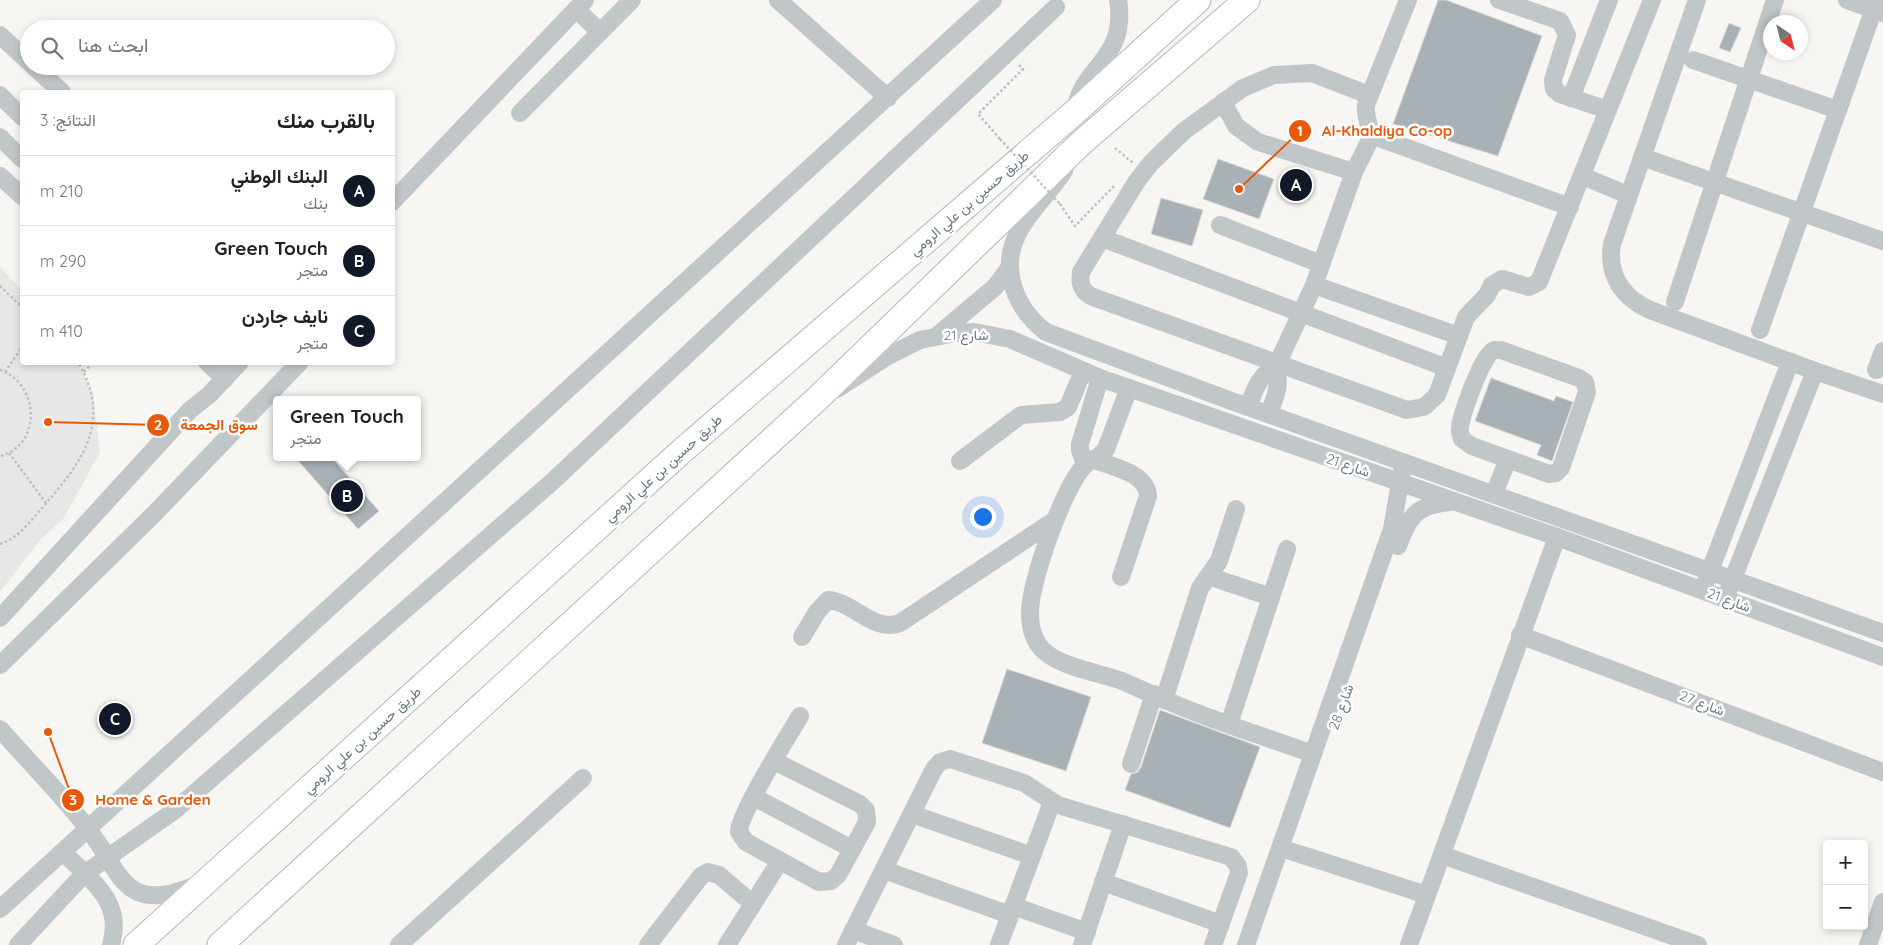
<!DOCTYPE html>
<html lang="ar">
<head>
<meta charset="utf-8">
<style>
	:root { --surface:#fff; --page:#f2f2f2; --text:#222; --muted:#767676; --line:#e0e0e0; --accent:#111827 }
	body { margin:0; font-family:Quicksand,Vazirmatn,sans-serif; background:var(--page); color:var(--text); direction:rtl }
	.controls { position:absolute; right:15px; bottom:15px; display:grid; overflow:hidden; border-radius:5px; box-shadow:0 2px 8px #0003 }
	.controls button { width:45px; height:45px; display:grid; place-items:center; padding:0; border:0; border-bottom:1px solid var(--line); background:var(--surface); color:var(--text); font:25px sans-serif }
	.compass { position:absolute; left:1763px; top:15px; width:45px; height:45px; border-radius:50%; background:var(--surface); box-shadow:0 2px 8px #0003; rotate:145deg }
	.you { position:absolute; left:982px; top:516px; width:18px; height:18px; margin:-12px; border:4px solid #fff; border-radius:50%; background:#1a73e8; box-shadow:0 0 0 8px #1a73e833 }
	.badge { display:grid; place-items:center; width:32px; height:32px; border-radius:50%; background:var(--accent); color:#fff; font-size:16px; font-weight:700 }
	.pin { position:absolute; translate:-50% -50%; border:2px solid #fff; box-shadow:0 1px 5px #0006 }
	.popup { position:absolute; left:273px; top:396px; width:148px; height:65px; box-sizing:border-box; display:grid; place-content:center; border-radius:5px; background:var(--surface); filter:drop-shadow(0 1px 4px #0005); font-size:16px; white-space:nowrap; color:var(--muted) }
	.popup b { font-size:19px; color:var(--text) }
	.popup::after { content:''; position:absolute; left:50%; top:100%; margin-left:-10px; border:10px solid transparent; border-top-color:var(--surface) }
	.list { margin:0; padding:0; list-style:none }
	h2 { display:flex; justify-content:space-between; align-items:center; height:65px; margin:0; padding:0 20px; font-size:21px }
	h2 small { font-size:16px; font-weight:400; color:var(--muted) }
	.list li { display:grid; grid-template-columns:32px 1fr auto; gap:15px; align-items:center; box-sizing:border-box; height:70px; padding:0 20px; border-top:1px solid var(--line) }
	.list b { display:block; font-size:19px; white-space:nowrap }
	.list p { margin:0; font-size:16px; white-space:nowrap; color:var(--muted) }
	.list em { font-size:16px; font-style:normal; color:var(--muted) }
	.icon { flex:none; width:28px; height:28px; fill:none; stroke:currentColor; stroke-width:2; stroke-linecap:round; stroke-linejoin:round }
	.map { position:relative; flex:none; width:1883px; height:945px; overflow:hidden; direction:ltr }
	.search { position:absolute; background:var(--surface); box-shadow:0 2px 8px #0003; left:20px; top:20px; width:375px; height:55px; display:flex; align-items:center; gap:12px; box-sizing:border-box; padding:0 18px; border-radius:28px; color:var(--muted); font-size:19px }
	.panel { position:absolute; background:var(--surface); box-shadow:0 2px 8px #0003; left:20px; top:90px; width:375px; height:275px; border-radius:5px; direction:rtl }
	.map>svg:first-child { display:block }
</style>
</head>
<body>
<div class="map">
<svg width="1883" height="945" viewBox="0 0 1883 945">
	<rect width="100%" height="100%" fill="#f7f6f3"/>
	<polygon fill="#e7e8e6" points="0,267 22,290 22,362 77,363 93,392 100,452 64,518 40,540 0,592"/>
	<g fill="#a8b2b6" stroke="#d8d8d5">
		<polygon points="1438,0 1446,0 1542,36 1498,156 1393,124"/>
		<polygon points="1729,23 1741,28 1730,52 1719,48"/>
		<polygon points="1218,159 1274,179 1259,219 1203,199"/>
		<polygon points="1161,198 1203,210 1192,246 1151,234"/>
		<polygon points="1491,378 1554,401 1556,396 1573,402 1552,461 1537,455 1541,445 1475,421"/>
		<polygon points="295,457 331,457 379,511 358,529"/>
		<polygon points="1007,669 1091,697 1066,771 982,743"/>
		<polygon points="1160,710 1260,747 1230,828 1125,790 1131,774 1138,772 1141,767"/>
	</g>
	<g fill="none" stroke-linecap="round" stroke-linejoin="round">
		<g stroke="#b4b9bc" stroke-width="27">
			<g id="highway">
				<polyline points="136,945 683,450 1075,112 1198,0"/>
				<polyline points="220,945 819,397 1081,143 1247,0"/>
			</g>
		</g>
		<g stroke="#bdc0c2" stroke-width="2.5" stroke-dasharray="2.5 2.5" stroke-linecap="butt">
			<polyline points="1000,139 978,114 1023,69 1019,65"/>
			<polyline points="1115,148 1133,163"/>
			<polyline points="1060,204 1075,226 1115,185"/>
			<polyline points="0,286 22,307"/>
			<path d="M0,370C39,383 43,445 0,456"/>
			<polyline points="5,372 22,347"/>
			<polyline points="84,372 93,362"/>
			<polyline points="9,453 46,503"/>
			<path d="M0,544C19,538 30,521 43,507C82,462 113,422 78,362"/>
		</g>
		<g stroke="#c1c7c9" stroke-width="18">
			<polyline points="778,0 888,98"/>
			<polyline points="1499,0 1560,21 1567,35 1553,80 1554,89 1560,94 1608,110"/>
			<path d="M1697,0L1612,244C1607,275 1622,297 1650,310L1815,371L1883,394"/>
			<polyline points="1847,0 1883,13"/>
			<polyline points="576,9 600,32"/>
			<polyline points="0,35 29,62"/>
			<polyline points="1693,60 1838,110"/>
			<polyline points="33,66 62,92"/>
			<polyline points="0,95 22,117"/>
			<path d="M1369,95L1312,73L1274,75L1243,88L1184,131L1151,163L1137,181L1081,272C1079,284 1082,292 1093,297L1407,410L1424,407L1437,395L1466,317L1487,295L1492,285L1502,279L1529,287L1539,282L1652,0"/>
			<polyline points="1571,98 1609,0"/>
			<polyline points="1223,102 1236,126 1258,142 1354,172"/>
			<path d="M1075,112C1080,67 1128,60 1118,0"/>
			<polyline points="520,113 632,0"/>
			<polyline points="1371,135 1570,207"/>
			<polyline points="0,137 22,159"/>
			<polyline points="1642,157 1883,241"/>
			<path d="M1064,171C1050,192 1030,210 1018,233C999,270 1016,309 1046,332L1234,402L1883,633"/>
			<polyline points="0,176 22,196"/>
			<polyline points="1582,176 1628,195"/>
			<polyline points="392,202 585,0"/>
			<polyline points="1220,225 1321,264"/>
			<polyline points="1102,238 1447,368"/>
			<polyline points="1314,285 1459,336"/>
			<polyline points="1675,302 1775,0"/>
			<polyline points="1760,330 1877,0"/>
			<polyline points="938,335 995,287 1010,267"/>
			<path d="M1494,350H1501L1579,378L1585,382L1587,392L1561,468L1556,473L1549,474L1472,446L1462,439C1461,435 1459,432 1460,427C1462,413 1482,355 1494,350Z"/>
			<polyline points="207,362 225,379"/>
			<polyline points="1876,370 1883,351"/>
			<path d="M1129,388L1106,449C1100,458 1092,459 1085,465C1064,485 1029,585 1030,613C1030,627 1034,642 1044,651C1061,667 1100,673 1122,681C1136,687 1149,693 1163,699C1212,721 1264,736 1313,754"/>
			<polyline points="837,389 888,356 920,340 956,333 974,332 1010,339 1100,378 1557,537 1883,657"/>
			<path d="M1248,407C1254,393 1259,373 1275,369L1314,285L1354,172L1370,140C1373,131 1364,117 1366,105L1408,0"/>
			<path d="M1269,414C1274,399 1282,385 1275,369"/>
			<path d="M1095,460C1113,467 1147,473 1148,496L1121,577"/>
			<polyline points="960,461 1021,415 1060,412 1068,407 1083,371"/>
			<polyline points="1085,465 1080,450 1080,444 1100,378"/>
			<polyline points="1494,494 1508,459"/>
			<path d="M1398,546C1409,515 1417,505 1451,502"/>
			<polyline points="1208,576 1271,597"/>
			<polyline points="1706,581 1790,362"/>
			<polyline points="1729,589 1815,371"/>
			<polyline points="0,618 190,410 209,395 240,362"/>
			<polyline points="1520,635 1883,772"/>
			<path d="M802,637L817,612L828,600C854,602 873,633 900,623L1055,520"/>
			<polyline points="0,665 156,512 300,362"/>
			<polyline points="1164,700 1200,588 1219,561 1236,509"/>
			<polyline points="1229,724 1287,549"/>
			<path d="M0,729C35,769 75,807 104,852C113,866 121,884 138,892C157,900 179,892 197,885"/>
			<path d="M774,761L860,804L866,810L867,822L838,875L831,881L819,882L746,842L739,832C739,814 788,736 800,716"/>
			<polyline points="1131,764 1154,694"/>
			<polyline points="754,797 852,849"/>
			<polyline points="912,814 1032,856"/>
			<polyline points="1290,851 1427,895"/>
			<path d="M63,852C91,881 124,901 111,945"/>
			<polyline points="1442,855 1698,945"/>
			<polyline points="884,870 1010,915"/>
			<polyline points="1103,882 1221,924"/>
			<polyline points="1013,906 1087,932"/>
			<polyline points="0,909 993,0"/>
			<polyline points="853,930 894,945"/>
			<polyline points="18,945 84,874 174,811 553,481 1056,7"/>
			<polyline points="399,945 583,778"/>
			<polyline points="648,945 701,876 708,872 719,875 753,904"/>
			<polyline points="727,945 780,861"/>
			<polyline points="846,945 934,769 940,762 950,759 1024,783 1058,805 1231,857 1238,866 1239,873 1213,945"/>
			<polyline points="999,945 1052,802"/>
			<polyline points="1082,945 1123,824"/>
			<polyline points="1246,945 1392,529 1402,471"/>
			<polyline points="1409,945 1557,537"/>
			<polyline points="1868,945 1883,902"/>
		</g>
		<use href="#highway" stroke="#fff" stroke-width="25"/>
		<polyline stroke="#bdc0c2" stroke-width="2.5" stroke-dasharray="2.5 2.5" stroke-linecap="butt" points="1000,139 1060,204"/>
	</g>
	<g text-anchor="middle" stroke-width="5" stroke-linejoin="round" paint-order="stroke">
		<g font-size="14" fill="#647985" stroke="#fff">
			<text transform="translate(969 203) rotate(-41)" y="5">طريق حسين بن علي الرومي</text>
			<text x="966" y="340">شارع 21</text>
			<text transform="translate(1348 465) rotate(19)" y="5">شارع 21</text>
			<text transform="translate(663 468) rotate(-42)" y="5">طريق حسين بن علي الرومي</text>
			<text transform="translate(1729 600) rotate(20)" y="5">شارع 21</text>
			<text transform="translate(1702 703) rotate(21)" y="5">شارع 27</text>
			<text transform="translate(1341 707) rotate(-70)" y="5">شارع 28</text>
			<text transform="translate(362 740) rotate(-42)" y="5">طريق حسين بن علي الرومي</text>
		</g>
	</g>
	<path fill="none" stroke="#e8590c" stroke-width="2" d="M1239 189L1300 131M48 422L158 425M48 732L73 800"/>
	<g fill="#e8590c" stroke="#fff" stroke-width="2">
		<circle cx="1239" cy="189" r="5"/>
		<circle cx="48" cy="422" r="5"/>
		<circle cx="48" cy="732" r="5"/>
		<circle cx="1300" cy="131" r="12"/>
		<circle cx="158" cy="425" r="12"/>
		<circle cx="73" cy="800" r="12"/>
	</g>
	<g font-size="15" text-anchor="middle" font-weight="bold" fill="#fff">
		<text x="1300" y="136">1</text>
		<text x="158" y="430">2</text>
		<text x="73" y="805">3</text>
	</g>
	<g font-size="15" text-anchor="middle" font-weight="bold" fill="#e8590c" stroke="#fff" stroke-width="5" stroke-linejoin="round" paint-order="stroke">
		<text x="1387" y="136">Al-Khaldiya Co-op</text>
		<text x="219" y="430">سوق الجمعة</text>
		<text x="153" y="805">Home &amp; Garden</text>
	</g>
</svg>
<div class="controls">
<button>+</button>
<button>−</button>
</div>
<svg class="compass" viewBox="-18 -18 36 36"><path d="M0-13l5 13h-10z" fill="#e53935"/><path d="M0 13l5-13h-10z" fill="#767676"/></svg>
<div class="you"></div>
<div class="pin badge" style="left:1296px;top:185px">A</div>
<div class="pin badge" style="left:347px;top:496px">B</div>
<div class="popup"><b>Green Touch</b>متجر</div>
<div class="pin badge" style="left:115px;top:719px">C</div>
<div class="search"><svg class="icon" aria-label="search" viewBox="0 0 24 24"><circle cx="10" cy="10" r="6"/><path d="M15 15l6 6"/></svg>ابحث هنا</div>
<section class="panel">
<h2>بالقرب منك<small>النتائج: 3</small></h2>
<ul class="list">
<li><span class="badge">A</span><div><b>البنك الوطني</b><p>بنك</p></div><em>210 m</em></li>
<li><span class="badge">B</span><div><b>Green Touch</b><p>متجر</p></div><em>290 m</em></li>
<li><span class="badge">C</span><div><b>نايف جاردن</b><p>متجر</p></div><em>410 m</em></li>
</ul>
</section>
</div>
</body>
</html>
